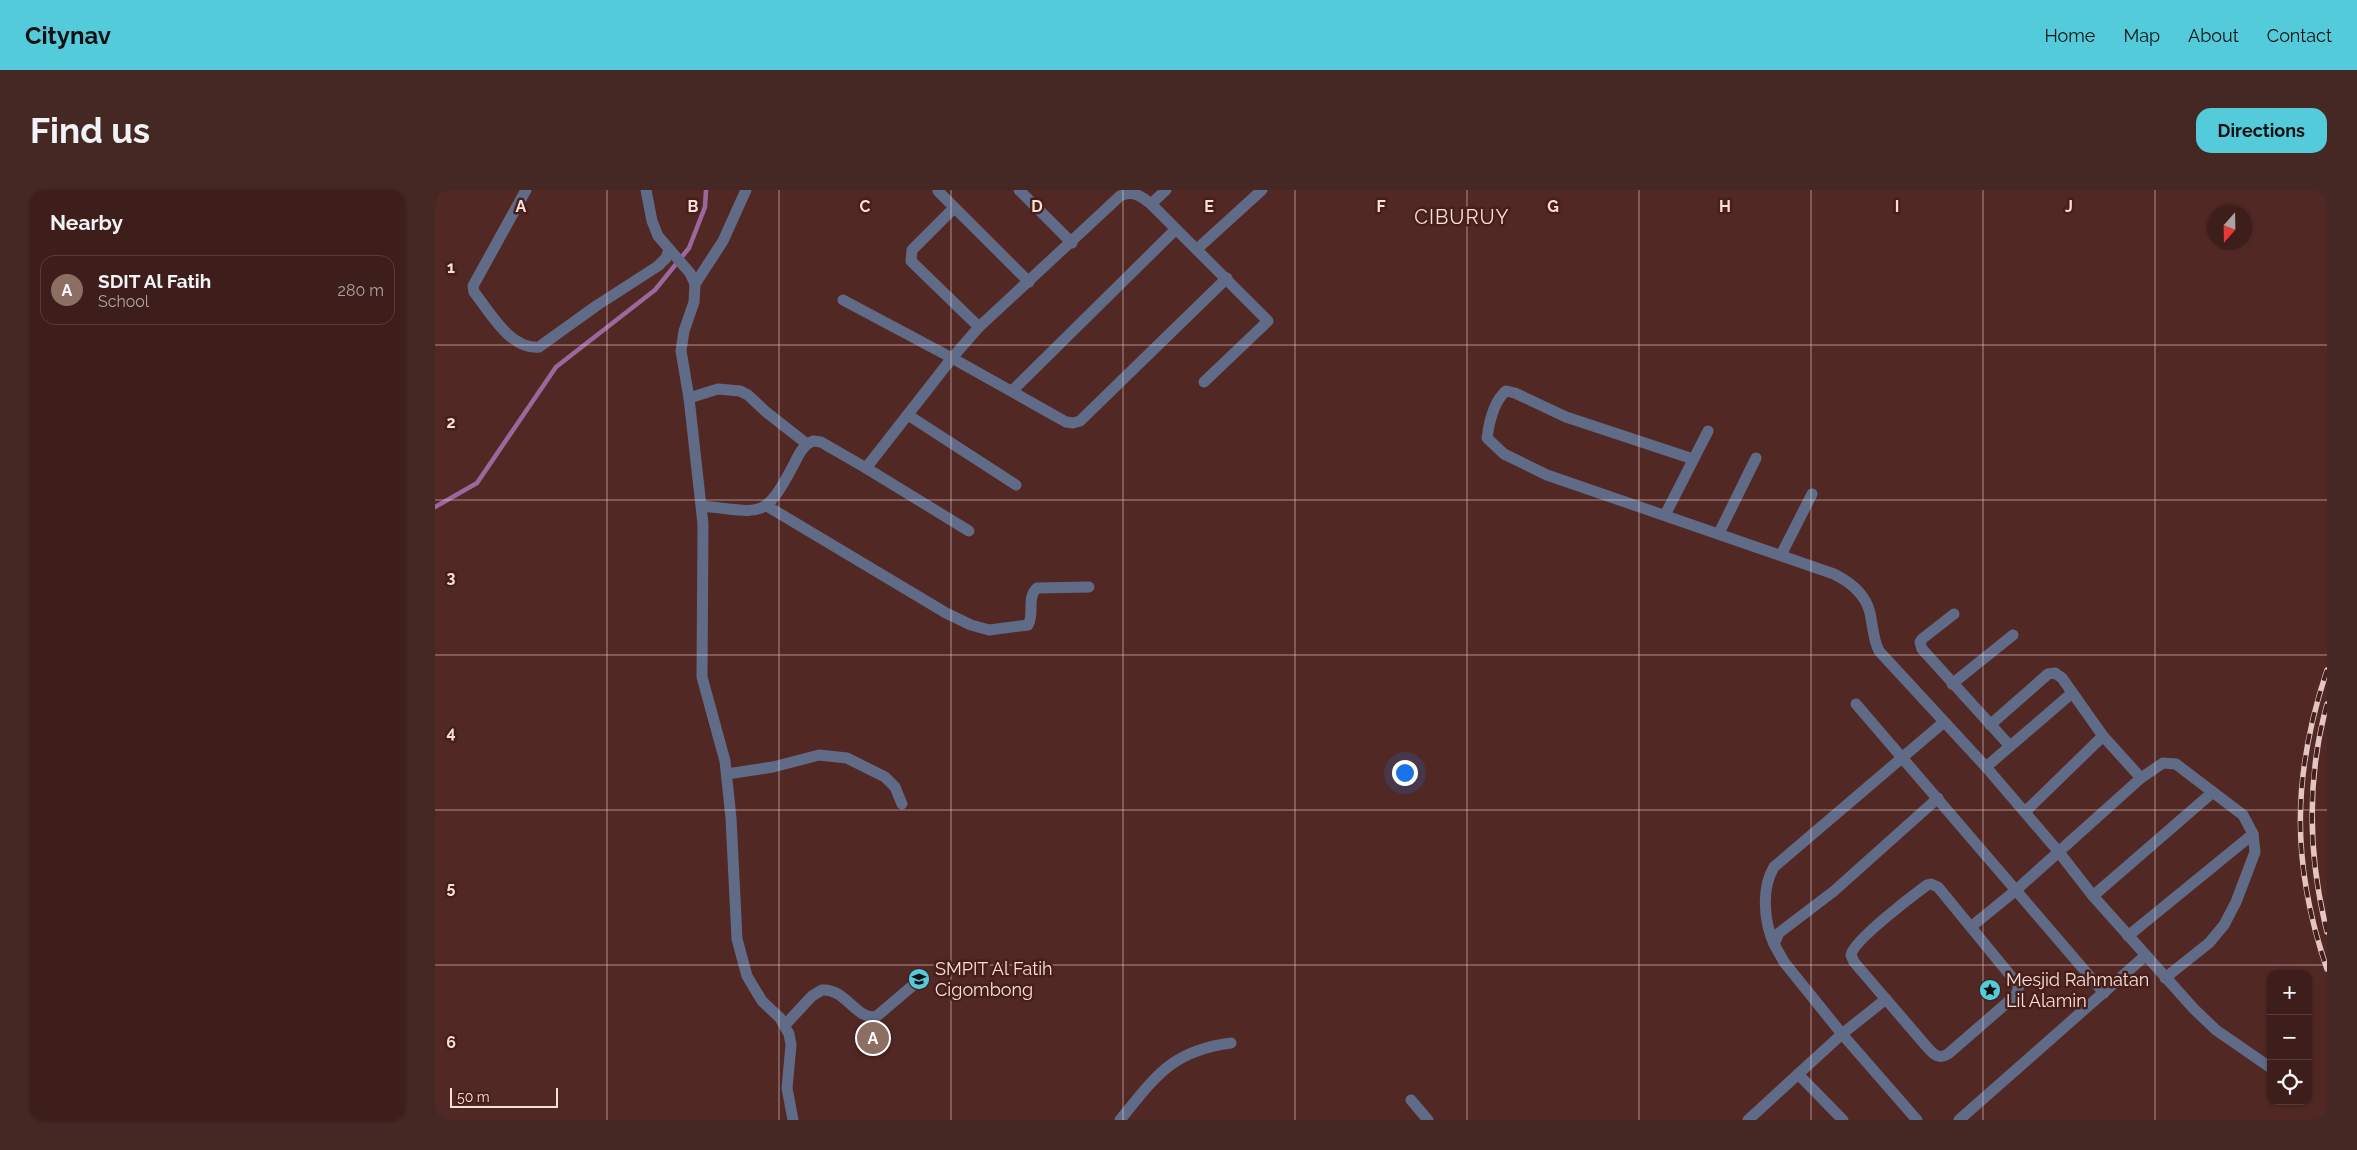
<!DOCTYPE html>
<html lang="en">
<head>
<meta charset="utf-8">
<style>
	:root { --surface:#3e1e1b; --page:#452724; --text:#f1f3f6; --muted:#ada2a3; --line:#573c3a; --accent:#53cbda }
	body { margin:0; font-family:Raleway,sans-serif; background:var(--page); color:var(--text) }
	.controls { position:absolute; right:15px; bottom:15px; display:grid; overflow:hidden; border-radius:10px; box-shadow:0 1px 4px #0004 }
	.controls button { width:45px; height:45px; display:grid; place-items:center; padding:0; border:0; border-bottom:1px solid var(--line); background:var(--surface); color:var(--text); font:25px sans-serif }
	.compass { position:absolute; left:1772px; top:15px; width:45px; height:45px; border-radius:50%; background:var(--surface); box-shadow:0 1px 4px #0004; rotate:200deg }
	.scale { position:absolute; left:15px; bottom:12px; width:108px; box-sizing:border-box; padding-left:5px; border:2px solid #fadeda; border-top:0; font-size:14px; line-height:18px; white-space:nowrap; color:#fadeda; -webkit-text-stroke:4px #461e1a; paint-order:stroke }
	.you { position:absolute; left:969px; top:582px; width:18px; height:18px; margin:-12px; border:4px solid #fff; border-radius:50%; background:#1a73e8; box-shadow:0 0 0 8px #1a73e833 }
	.badge { display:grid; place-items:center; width:32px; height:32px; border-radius:50%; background:var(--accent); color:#fff; font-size:16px; font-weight:700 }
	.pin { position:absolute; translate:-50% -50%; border:2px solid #fff; box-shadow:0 1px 5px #0006 }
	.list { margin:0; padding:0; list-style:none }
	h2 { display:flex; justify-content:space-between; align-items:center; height:65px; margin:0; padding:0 20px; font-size:21px }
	h2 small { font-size:16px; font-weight:400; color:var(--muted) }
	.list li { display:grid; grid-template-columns:32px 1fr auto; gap:15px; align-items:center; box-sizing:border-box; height:70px; margin:0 10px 10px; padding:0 10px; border:1px solid var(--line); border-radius:15px }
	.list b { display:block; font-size:19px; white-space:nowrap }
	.list p { margin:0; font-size:16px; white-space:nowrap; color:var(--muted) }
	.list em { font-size:16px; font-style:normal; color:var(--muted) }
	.icon { flex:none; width:28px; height:28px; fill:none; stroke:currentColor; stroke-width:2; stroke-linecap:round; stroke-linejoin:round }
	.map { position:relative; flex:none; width:1892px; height:930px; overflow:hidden; border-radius:15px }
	header { display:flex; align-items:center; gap:30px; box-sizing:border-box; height:70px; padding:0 25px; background:var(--accent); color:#111 }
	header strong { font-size:24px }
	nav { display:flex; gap:28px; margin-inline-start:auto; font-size:18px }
	.intro { display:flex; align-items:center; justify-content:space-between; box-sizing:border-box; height:120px; padding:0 30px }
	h1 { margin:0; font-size:35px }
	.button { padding:12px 22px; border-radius:15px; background:var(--accent); color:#111; font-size:18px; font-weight:700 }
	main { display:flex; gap:30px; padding:0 30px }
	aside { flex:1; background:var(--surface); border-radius:15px; box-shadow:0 1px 4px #0004 }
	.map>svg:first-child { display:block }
</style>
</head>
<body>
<header>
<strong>Citynav</strong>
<nav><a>Home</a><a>Map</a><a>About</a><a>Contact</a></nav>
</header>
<div class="intro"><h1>Find us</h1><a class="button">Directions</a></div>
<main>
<aside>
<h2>Nearby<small></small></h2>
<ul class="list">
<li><span class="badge" style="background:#8d6e63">A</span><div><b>SDIT Al Fatih</b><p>School</p></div><em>280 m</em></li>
</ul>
</aside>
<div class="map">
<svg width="1892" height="930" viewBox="0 0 1892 930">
	<rect width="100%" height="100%" fill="#522824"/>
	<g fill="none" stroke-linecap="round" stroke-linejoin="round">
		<polyline stroke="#9c679c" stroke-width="4.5" points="0,317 42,293 121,177 220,100 254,58 270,17 271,0"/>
		<g stroke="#606c87" stroke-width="11">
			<path d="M91,0L38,96L39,102C55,122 75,160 104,157L161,116L223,76L231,68L234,59"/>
			<polyline points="211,0 217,31 223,46 255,83 260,94 259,112 249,141 246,161 254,208 268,334 267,487 290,571 296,628 302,749 312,786 327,811 345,828 354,844 356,855 352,898 358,930"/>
			<polyline points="584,0 637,53"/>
			<polyline points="503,1 594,92"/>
			<polyline points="716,14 731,0"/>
			<polyline points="519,18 477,60 476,71 544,137"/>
			<polyline points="762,59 827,0"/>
			<polyline points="260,94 288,51 311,0"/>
			<polyline points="408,110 517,168 631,232 638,233 645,231 792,88"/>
			<polyline points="577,201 740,40"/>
			<polyline points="254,208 283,199 305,201 313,205 330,221 372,254"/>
			<polyline points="473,225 581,295"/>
			<path d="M1258,269L1131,227L1080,203L1071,201C1059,211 1054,233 1052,248L1069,264L1112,285L1399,384C1415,392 1431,405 1435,423C1438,437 1438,449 1444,461L1551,577L1623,661L1658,706L1759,819L1781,840L1836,878"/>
			<polyline points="431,278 534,341"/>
			<path d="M267,316C327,322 329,331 359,274C364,264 368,255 378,251L386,252L431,278L517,168L544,137L685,6C698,0 706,6 716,14L833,131L769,192"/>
			<path d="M332,316L511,423L536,435L554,440L593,435C600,424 591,408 602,398L654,397"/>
			<polyline points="1230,325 1273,241"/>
			<polyline points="1284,343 1321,268"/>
			<polyline points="1346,365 1377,304"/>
			<polyline points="1519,424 1487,449 1485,452 1487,459 1575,556"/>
			<polyline points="1517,494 1578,445"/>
			<polyline points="1421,514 1669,803"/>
			<polyline points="1555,535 1613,484 1620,483 1627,488 1668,546 1706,588"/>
			<polyline points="1551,577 1637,503"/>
			<polyline points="292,584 338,577 384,565 412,568 450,587 460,597 467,614"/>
			<polyline points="1590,622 1668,546"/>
			<path d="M1496,694L1503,697L1584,796L1581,805L1513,864C1504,870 1498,864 1492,857L1419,772L1416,765C1418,751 1477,706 1492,695Z"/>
			<polyline points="1658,706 1778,602"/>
			<polyline points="1537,736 1580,701 1706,588 1728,573 1741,574 1808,625 1818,644 1820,662 1801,712 1789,735 1774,753 1730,788"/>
			<polyline points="1693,746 1818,644"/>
			<path d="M1339,754C1329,732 1326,698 1339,677L1509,532"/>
			<path d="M350,835L377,806L387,800C411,798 422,832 442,826L489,786"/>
			<polyline points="1363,884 1408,930"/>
			<polyline points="976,910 993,930"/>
			<path d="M685,930C721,886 736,861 796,853"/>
			<polyline points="1313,930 1407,844 1451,809"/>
			<polyline points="1482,930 1407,844 1349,772 1339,754 1344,743 1399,701 1503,608"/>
			<polyline points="1524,930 1710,766"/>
		</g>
		<g stroke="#e3c5c1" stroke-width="5.5">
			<g id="rail">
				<path d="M1892,480C1857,585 1856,674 1892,779"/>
				<path d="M1892,514C1871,590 1873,665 1892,742"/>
			</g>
		</g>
		<use href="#rail" stroke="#461e1a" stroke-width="4" stroke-dasharray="11" stroke-linecap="butt"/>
	</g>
	<path fill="none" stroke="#fadeda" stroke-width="1" stroke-opacity="0.55" d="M172,0V930M344,0V930M516,0V930M688,0V930M860,0V930M1032,0V930M1204,0V930M1376,0V930M1548,0V930M1720,0V930M0,155H1892M0,310H1892M0,465H1892M0,620H1892M0,775H1892"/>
	<defs>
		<g id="school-disc" transform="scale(1.125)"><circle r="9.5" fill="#53cbda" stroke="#461e1a"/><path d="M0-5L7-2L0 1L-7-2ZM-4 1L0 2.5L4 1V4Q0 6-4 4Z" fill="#111"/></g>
		<g id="sight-disc" transform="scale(1.125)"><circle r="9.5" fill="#53cbda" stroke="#461e1a"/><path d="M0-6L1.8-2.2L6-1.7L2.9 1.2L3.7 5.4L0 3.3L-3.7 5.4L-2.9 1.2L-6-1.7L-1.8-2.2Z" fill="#111"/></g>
	</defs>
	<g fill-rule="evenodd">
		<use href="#school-disc" x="484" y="789"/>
		<use href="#sight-disc" x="1555" y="800"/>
	</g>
	<g text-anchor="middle" stroke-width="5" stroke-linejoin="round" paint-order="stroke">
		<g font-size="18" fill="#fadeda" stroke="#461e1a" text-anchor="start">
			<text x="500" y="785">SMPIT Al Fatih<tspan x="500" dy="21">Cigombong</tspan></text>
			<text x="1571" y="796">Mesjid Rahmatan<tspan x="1571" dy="21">Lil Alamin</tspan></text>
		</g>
		<g font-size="20" letter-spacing="1" fill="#fadeda" stroke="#461e1a">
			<text x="1027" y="34">CIBURUY</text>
		</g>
	</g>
	<g font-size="16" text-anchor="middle" font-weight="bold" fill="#fadeda" stroke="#461e1a" stroke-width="5" stroke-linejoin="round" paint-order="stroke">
		<text x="86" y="22">A</text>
		<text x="258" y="22">B</text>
		<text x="430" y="22">C</text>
		<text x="602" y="22">D</text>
		<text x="774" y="22">E</text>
		<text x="946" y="22">F</text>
		<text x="1118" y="22">G</text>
		<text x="1290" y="22">H</text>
		<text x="1462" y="22">I</text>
		<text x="1634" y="22">J</text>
		<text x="16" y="83">1</text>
		<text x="16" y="238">2</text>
		<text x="16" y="393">3</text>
		<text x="16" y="548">4</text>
		<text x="16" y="703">5</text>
		<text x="16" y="858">6</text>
	</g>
</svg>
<div class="controls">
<button>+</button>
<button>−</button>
<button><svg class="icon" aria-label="locate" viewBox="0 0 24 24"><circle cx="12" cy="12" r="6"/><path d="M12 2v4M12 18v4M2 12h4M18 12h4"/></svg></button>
</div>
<svg class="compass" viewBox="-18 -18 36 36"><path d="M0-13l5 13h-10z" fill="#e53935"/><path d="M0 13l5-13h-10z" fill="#ada2a3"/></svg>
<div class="scale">50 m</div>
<div class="you"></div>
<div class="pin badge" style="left:438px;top:848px;background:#8d6e63">A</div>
</div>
</main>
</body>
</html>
